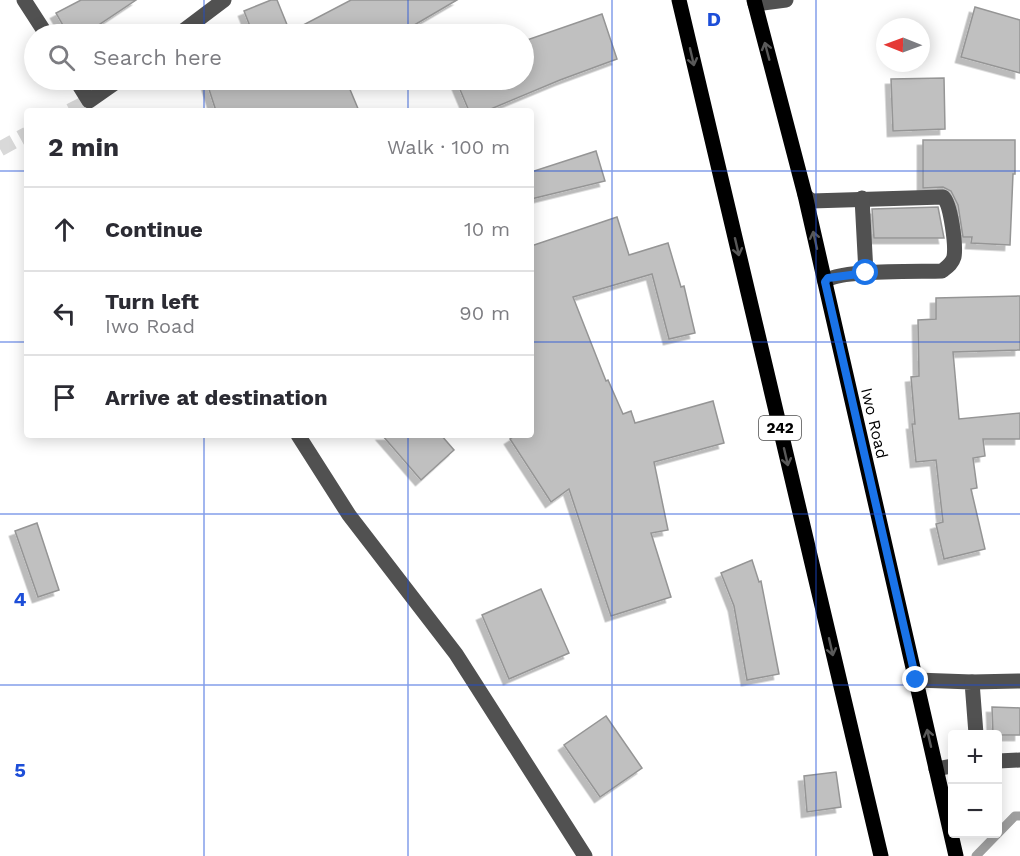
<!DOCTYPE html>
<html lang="en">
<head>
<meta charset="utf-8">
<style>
	:root { --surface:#fff; --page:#f2f2f3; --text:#2b2b33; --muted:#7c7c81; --line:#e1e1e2 }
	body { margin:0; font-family:"Work Sans",sans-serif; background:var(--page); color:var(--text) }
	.controls { position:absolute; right:18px; bottom:18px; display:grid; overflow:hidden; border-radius:6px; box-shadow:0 3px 15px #0003 }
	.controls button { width:54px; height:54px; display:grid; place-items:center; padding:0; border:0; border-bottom:2px solid var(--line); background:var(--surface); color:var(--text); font:30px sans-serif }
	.compass { position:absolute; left:876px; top:18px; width:54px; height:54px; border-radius:50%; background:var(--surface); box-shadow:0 3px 15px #0003; rotate:271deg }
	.stop { position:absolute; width:18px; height:18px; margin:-14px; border:4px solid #1a73e8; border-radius:50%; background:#fff }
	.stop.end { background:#1a73e8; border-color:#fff; box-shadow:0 2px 6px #0008 }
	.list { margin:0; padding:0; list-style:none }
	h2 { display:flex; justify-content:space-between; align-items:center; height:78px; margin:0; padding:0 24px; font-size:26px }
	h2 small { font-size:20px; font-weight:400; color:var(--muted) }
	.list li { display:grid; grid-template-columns:39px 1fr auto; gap:18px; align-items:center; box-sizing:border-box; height:84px; padding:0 24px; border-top:2px solid var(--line) }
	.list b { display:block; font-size:22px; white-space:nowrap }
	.list p { margin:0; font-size:20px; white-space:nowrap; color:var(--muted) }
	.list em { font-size:20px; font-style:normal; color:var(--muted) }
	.icon { flex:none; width:33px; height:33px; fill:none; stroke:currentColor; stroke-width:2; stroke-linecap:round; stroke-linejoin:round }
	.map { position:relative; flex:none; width:1020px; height:856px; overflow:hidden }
	.search { position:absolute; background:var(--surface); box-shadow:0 3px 15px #0003; left:24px; top:24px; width:510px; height:66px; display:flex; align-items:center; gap:15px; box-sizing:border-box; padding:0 21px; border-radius:33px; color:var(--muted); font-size:22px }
	.panel { position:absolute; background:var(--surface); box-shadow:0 3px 15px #0003; left:24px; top:108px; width:510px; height:330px; border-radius:6px }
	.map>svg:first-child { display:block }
</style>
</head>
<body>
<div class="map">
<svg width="1020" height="856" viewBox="0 0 1020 856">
	<defs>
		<filter id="shadow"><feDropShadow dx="-5.5" dy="5.5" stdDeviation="0" flood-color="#0004"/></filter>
	</defs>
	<rect width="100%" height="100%" fill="#fff"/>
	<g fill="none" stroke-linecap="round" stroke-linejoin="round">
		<polyline stroke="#9f9f9f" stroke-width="9" points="976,856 1015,816 1020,816"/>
	</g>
	<g fill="#c0c0c0" stroke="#959595" stroke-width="1.5" filter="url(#shadow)">
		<polygon points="81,0 136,0 85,34 68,34 56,13"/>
		<polygon points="271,0 277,0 290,32 351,0 457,0 399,34 253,34 244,11"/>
		<polygon points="975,7 1020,20 1020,73 961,57"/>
		<polygon points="602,14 617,59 560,80 486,111 469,111 456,80 524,80 524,41"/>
		<polygon points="944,78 945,129 893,131 891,79"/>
		<polygon points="206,80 346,80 359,111 216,111"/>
		<polygon points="923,140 1015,140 1015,174 1013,174 1010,245 971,243 972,237 963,237 958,205 951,191 943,187 923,188"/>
		<polygon points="596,151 605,181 531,199 531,172"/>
		<polygon points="938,207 944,238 874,238 872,209"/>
		<polygon points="617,217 629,255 668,243 681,287 684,286 695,333 669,339 652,274 573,297 606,381 608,380 623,414 631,411 635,423 713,401 724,443 654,462 668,530 651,533 671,597 611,616 569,489 551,502 510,439 516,435 531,435 531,246"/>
		<polygon points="1020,296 1020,350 953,352 959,419 1020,413 1020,439 983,439 985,456 973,458 977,488 971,489 985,549 944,559 936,524 943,522 936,460 916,462 912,424 915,424 911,377 919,376 918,320 936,319 936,298"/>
		<polygon points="382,435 441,435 454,450 421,480"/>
		<polygon points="37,523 59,590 38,597 15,531"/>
		<polygon points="752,560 759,582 761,581 779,674 747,680 734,606 721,573"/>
		<polygon points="541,589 569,653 509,679 482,615"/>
		<polygon points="992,707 1020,708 1020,735 993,735"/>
		<polygon points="606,716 642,768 600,797 564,745"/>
		<polygon points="836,772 841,807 807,812 804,776"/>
	</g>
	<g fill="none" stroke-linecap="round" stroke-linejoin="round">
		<g stroke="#d9d9d9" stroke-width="15" stroke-dasharray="15 8" stroke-linecap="butt">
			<polyline points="70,111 89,101"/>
			<polyline points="0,149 27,134"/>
		</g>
		<g stroke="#515151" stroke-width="15">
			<polyline points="24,0 46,34"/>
			<polyline points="755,4 786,0"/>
			<polyline points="179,34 224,0"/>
			<polyline points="76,80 89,101 119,80"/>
			<path d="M805,195L811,201L943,197C951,204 956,246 954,257C952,264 947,267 942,271C921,272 836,269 825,282"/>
			<polyline points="862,198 866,273"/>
			<polyline points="298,435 349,515 456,654 585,856"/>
			<polyline points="916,680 972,682 976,734"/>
			<polyline points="972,682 1020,681"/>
			<polyline points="998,761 1020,760"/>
			<polyline points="936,769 952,766"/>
		</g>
		<g stroke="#000" stroke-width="15">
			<polyline points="679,0 881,856"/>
			<polyline points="754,0 805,195 956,856"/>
		</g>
	</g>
	<defs><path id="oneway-shaft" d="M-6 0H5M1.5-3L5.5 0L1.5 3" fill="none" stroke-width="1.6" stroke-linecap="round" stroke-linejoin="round" transform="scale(1.5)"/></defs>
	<g stroke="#595959">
		<use href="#oneway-shaft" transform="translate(767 51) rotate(-105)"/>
		<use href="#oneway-shaft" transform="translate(692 57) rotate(77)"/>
		<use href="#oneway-shaft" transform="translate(815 240) rotate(-103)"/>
		<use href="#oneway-shaft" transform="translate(737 247) rotate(77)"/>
		<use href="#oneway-shaft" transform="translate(786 457) rotate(77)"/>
		<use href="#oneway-shaft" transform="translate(831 647) rotate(77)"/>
		<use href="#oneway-shaft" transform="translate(929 738) rotate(-103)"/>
	</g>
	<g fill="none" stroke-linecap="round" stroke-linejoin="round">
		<polyline stroke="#1a73e8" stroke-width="8" points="866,273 828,278 825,282 916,680"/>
	</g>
	<path fill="none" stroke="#1d4ed8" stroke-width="1.5" stroke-opacity="0.55" d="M204,0V34M408,0V34M612,0V856M816,0V856M204,80V111M408,80V111M0,171H27M531,171H1020M0,342H27M531,342H1020M204,435V856M408,435V856M0,514H1020M0,685H1020"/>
	<g text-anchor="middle" stroke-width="5" stroke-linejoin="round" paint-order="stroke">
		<rect fill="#fff" stroke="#4c4c4c" stroke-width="1.5" x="759" y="416" width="42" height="24" rx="4.5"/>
		<g font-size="15" font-weight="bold" fill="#000">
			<text x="780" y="433">242</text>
		</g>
		<g font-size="16" fill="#000" stroke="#fff">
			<text transform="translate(875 423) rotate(77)" y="6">Iwo Road</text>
		</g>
	</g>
	<g font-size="20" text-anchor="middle" font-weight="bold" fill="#1d4ed8" stroke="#fff" stroke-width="5" stroke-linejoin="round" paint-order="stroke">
		<text x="714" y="26">D</text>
		<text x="20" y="606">4</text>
		<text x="20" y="777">5</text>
	</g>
</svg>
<div class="controls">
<button>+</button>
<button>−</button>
</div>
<svg class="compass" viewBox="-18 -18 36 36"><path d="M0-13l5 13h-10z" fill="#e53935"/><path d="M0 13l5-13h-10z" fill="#7c7c81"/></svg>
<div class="stop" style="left:866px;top:273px"></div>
<div class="stop end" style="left:916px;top:680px"></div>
<div class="search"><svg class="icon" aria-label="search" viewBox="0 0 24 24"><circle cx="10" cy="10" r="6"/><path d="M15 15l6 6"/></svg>Search here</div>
<section class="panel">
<h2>2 min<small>Walk · 100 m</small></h2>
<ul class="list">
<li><svg class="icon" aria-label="ahead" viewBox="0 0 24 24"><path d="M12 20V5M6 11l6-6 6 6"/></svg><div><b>Continue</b></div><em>10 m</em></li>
<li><svg class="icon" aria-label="left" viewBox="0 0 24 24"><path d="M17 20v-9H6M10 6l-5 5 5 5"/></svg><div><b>Turn left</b><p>Iwo Road</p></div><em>90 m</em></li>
<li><svg class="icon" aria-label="arrive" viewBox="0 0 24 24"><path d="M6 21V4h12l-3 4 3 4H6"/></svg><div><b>Arrive at destination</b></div></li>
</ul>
</section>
</div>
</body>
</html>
